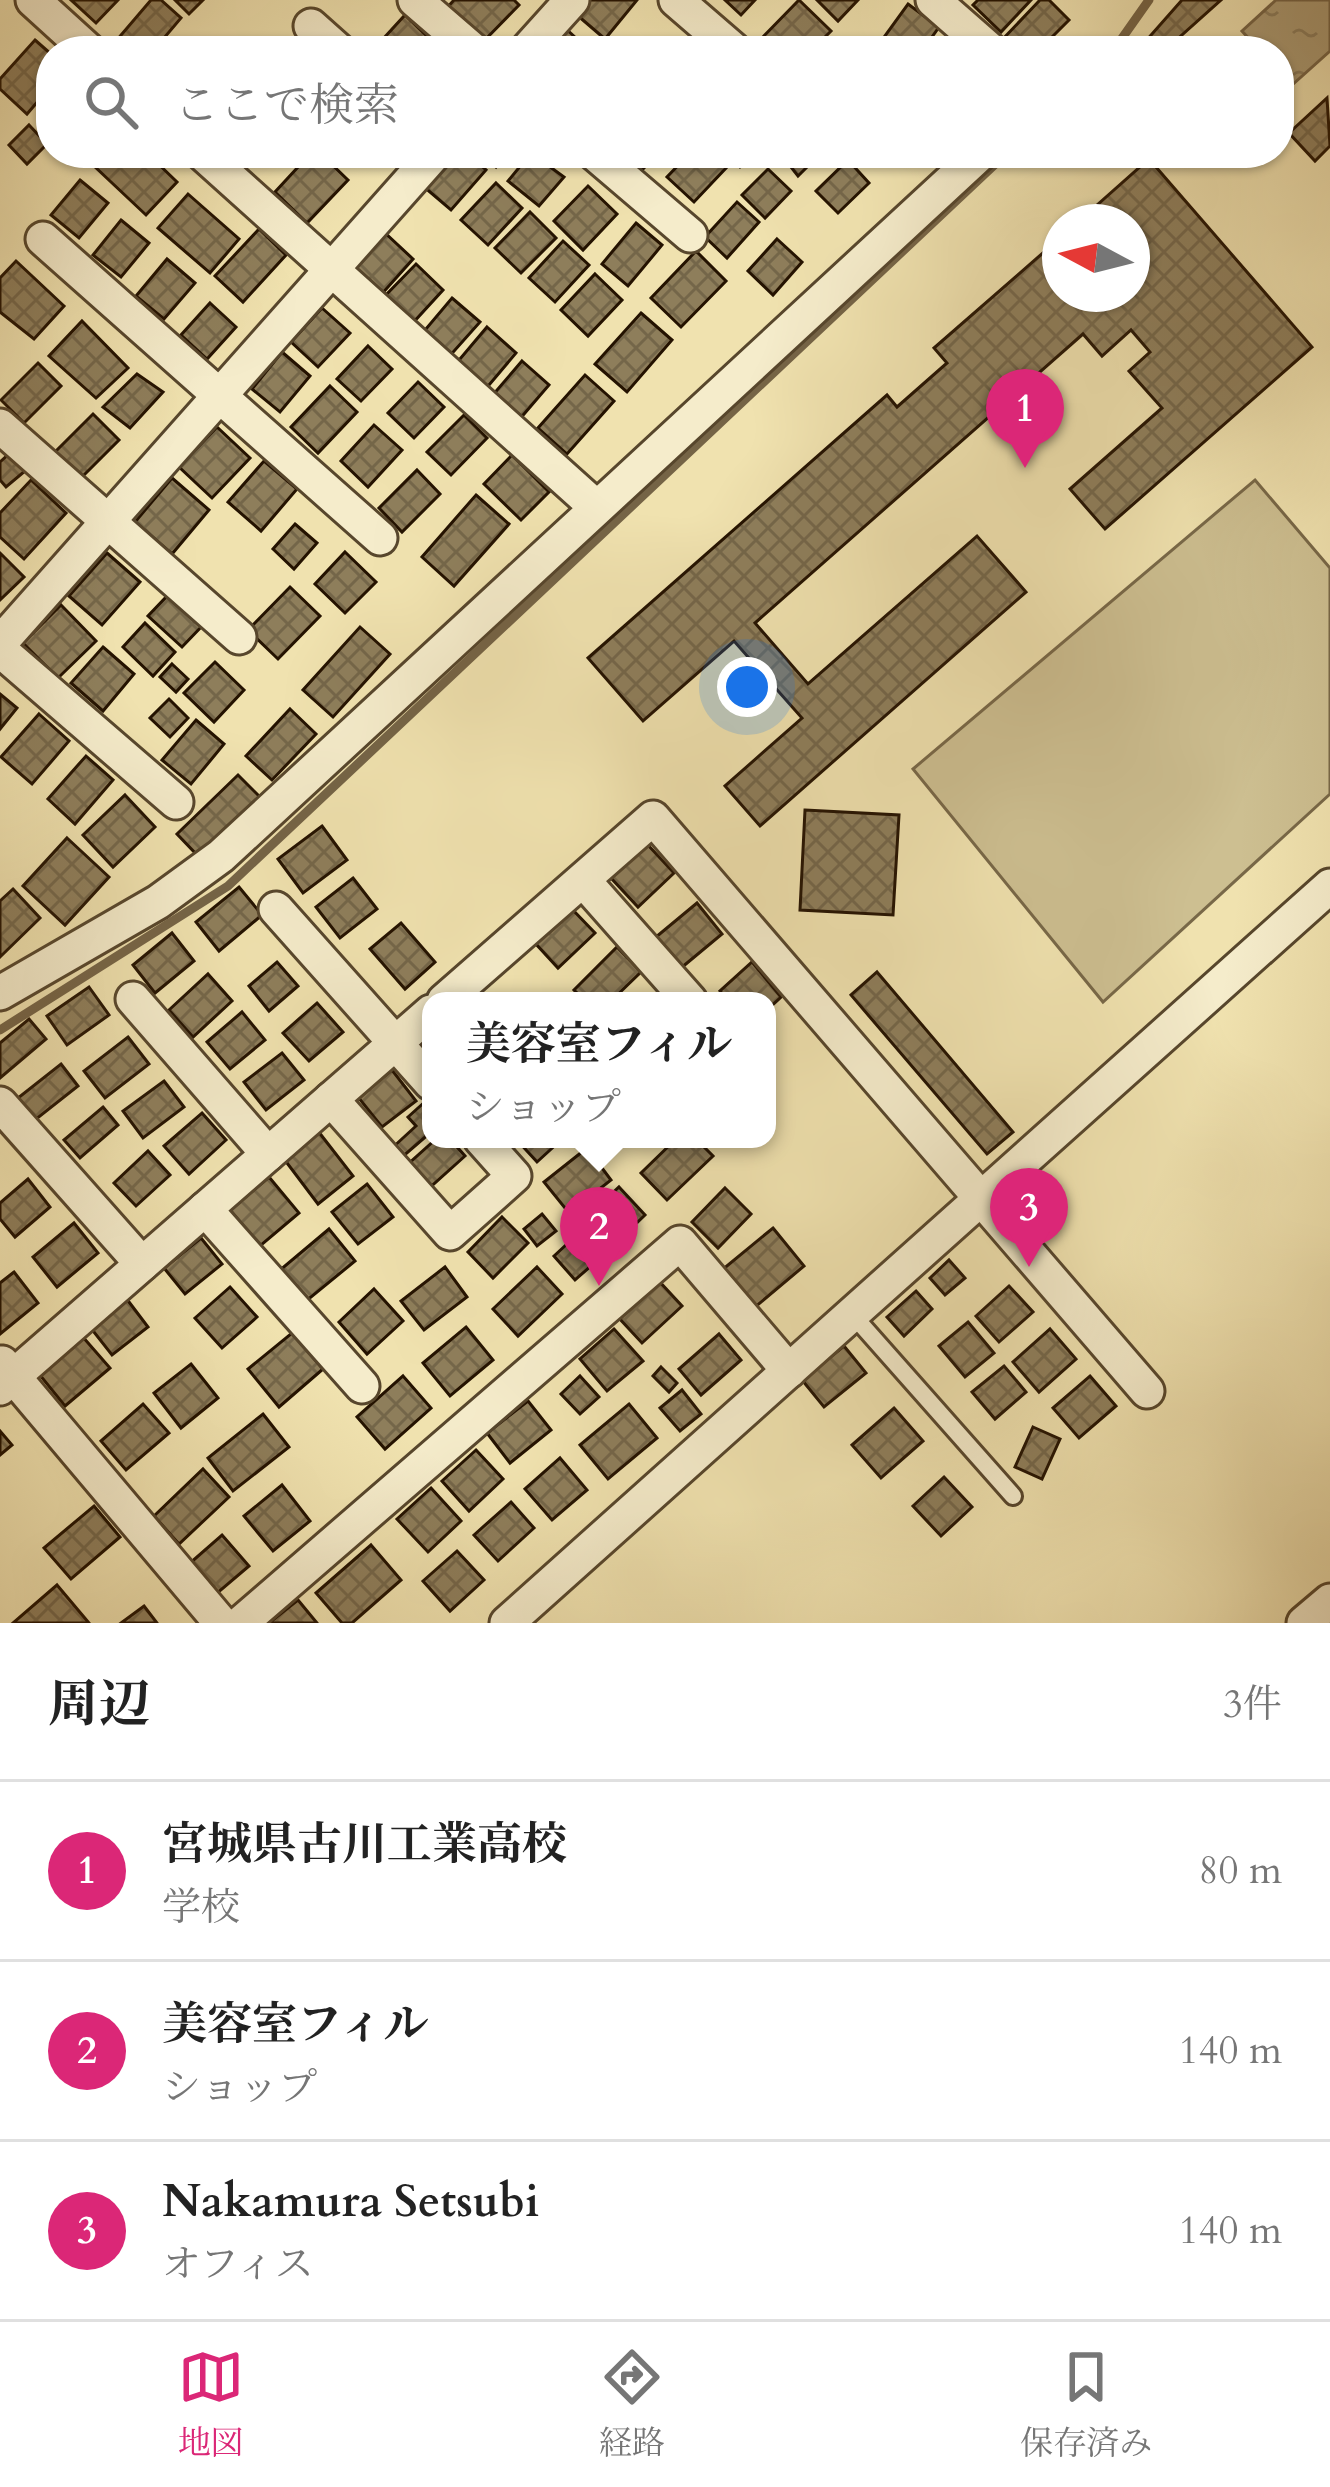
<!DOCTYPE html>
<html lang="ja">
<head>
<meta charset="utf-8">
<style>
	:root { --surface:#fff; --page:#f6f6f6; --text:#222; --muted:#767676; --line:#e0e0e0; --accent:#db2777 }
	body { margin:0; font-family:Cardo,"Noto Serif JP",serif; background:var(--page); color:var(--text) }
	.compass { position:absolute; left:1042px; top:204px; width:108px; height:108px; border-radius:50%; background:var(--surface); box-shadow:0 3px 9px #0004; rotate:277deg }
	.you { position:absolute; left:747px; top:687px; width:42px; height:42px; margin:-30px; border:9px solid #fff; border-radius:50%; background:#1a73e8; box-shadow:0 0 0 18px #1a73e833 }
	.badge { display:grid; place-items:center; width:78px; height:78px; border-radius:50%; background:var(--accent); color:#fff; font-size:39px; font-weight:700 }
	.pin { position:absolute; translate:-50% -99px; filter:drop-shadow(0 3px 6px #0008) }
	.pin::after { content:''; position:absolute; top:63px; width:42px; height:36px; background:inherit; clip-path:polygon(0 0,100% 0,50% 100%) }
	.popup { position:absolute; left:422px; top:992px; width:354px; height:156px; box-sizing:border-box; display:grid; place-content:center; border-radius:24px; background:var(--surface); filter:drop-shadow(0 3px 9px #0005); font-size:39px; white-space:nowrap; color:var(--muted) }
	.popup b { font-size:45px; color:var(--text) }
	.popup::after { content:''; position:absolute; left:50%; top:100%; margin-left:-24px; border:24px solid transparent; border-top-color:var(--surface) }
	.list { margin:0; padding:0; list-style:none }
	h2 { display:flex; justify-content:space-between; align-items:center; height:156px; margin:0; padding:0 48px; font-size:51px }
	h2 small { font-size:39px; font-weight:400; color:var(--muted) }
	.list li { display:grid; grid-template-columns:78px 1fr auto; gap:36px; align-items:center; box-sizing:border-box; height:180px; padding:0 48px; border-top:3px solid var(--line) }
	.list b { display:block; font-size:45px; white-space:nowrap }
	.list p { margin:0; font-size:39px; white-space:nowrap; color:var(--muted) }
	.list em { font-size:39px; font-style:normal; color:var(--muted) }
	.icon { flex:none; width:66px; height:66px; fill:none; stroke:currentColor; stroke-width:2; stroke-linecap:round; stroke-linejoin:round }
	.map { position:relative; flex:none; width:1330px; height:1623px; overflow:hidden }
	.search { position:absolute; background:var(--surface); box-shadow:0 3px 9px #0004; left:36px; right:36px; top:36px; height:132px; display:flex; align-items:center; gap:30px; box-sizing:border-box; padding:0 42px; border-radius:48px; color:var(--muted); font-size:45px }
	.sheet { height:696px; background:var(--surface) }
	nav { display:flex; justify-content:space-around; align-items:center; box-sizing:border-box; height:168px; border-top:3px solid var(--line); background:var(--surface); font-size:33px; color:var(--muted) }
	nav a { display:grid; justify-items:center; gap:6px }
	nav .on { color:var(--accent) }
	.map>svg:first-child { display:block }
</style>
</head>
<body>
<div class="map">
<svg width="1330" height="1623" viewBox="0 0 1330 1623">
	<defs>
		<pattern id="water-ripples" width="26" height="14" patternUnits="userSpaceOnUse" patternTransform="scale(3)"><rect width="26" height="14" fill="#ab9b74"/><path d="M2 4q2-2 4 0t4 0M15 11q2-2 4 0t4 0" fill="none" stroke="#8b7d5d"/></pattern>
		<pattern id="building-cross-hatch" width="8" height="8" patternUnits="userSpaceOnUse" patternTransform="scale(3)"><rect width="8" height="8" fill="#8e7e5b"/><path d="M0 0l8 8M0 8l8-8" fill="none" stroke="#746649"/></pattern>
	</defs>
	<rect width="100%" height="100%" fill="#f0e2af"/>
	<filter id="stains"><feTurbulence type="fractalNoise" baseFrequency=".00167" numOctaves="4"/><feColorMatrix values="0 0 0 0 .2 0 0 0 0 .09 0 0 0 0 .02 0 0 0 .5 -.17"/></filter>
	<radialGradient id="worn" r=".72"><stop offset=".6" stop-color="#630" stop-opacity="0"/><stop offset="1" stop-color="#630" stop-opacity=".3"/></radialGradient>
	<polygon fill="#cdbf91" stroke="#786848" stroke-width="3" points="1255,480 1330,568 1330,794 1103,1002 913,769"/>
	<polygon fill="url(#water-ripples)" stroke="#756446" stroke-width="3" points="1276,0 1330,0 1330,51 1291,86 1279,73 1279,51 1260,51 1242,31"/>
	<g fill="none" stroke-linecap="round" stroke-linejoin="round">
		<g stroke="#756446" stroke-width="9">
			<polyline points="1113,51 1149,0"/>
			<polyline points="0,1030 228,886 1007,153"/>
		</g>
	</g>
	<g fill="url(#building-cross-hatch)" stroke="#241200" stroke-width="3">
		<polygon points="71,0 118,0 96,23"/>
		<polygon points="151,0 161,0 181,18 153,51 114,51 110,48"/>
		<polygon points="175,0 203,0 189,14"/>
		<polygon points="454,0 514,0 519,5 481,44 445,10"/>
		<polygon points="590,0 637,0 605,39 577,15"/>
		<polygon points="725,0 755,0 741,15"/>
		<polygon points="799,0 831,31 811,51 758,51 754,46"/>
		<polygon points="817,0 858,0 838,21"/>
		<polygon points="978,0 1031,0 1001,32 973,5"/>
		<polygon points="1040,0 1049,0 1069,20 1038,51 1014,51 1002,40"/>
		<polygon points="1182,0 1221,0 1164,51 1137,51"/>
		<polygon points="908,4 939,27 922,51 874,51"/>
		<polygon points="405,15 435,44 428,51 372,51"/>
		<polygon points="564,27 590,51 542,51"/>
		<polygon points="35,40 51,54 51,86 27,114 0,89 0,79"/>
		<polygon points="1327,98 1330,146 1315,161 1289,133"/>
		<polygon points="29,125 47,144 27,164 9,145"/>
		<polygon points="105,153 147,153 177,182 146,215 93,165"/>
		<polygon points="311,153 320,153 348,180 307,223 275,192"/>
		<polygon points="452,153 467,153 486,170 451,210 423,186"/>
		<polygon points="481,153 508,153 496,167"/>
		<polygon points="531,153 564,177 539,206 508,181"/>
		<polygon points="626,153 659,153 643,169"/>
		<polygon points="690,153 710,153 726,168 694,202 667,177"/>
		<polygon points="727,153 755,153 740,167"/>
		<polygon points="780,153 821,153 798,176"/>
		<polygon points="1149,159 1312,347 1105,529 1070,489 1162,408 1129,371 1150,352 1131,330 1102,356 1083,334 755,623 808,684 977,536 1026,592 760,826 725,786 802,718 734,641 643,721 588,658 887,395 897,407 947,363 934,348 1060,238 1060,294 1132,294 1132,222 1078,222"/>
		<polygon points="848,160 869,183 838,213 816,191"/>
		<polygon points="768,169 791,191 765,218 742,195"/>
		<polygon points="80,180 108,203 79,238 51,215"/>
		<polygon points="496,183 522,208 488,245 461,220"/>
		<polygon points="588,186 617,214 583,250 554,221"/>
		<polygon points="188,194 239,239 210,273 158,228"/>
		<polygon points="737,202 759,222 727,258 705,237"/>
		<polygon points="530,212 556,238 521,273 495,248"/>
		<polygon points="121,220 149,243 121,277 93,255"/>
		<polygon points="636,223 662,245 628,286 602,264"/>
		<polygon points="259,229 286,255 243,302 215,276"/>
		<polygon points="383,231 413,259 380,296 350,269"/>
		<polygon points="777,239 802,262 773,295 748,271"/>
		<polygon points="563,241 589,265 555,302 529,278"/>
		<polygon points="696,251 726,281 681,327 651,298"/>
		<polygon points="167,259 195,283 164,319 136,296"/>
		<polygon points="16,261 64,306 34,339 0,312 0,278"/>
		<polygon points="416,264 443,290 410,326 382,299"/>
		<polygon points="595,274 622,300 588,336 561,310"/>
		<polygon points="452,298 480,322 447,359 420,336"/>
		<polygon points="210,303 236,327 207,359 181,335"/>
		<polygon points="322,308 350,333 318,367 291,342"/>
		<polygon points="641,313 672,340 627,392 595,364"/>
		<polygon points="82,321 128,368 96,398 49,356"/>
		<polygon points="487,327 516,353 484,391 454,366"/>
		<polygon points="368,346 392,369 361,401 337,379"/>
		<polygon points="282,352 310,376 280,412 252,389"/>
		<polygon points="522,361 549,385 518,421 491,397"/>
		<polygon points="38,363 61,386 24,423 1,400"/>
		<polygon points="137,374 163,392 130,428 103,407"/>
		<polygon points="585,375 614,401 567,454 538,428"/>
		<polygon points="418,382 444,407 414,438 388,413"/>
		<polygon points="330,386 357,412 318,453 291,427"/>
		<polygon points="93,414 119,440 76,483 50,457"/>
		<polygon points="464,415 487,438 451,475 427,452"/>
		<polygon points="374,425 402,450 368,487 341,461"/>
		<polygon points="217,427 250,458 212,498 179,467"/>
		<polygon points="10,453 25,471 6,487 0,480 0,462"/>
		<polygon points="512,455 549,492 521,520 484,484"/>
		<polygon points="264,461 297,489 261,531 228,502"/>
		<polygon points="417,470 440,494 402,532 379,508"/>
		<polygon points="172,478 209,510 172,554 135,522"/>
		<polygon points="31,480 66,513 24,559 0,537 0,513"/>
		<polygon points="476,495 509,524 454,586 422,557"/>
		<polygon points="295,524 317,543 294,569 273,549"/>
		<polygon points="345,552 376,582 345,613 315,584"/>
		<polygon points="0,553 24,577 0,600"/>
		<polygon points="107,553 140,582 102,625 69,596"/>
		<polygon points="290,587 320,616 278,659 248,630"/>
		<polygon points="170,593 203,625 182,647 148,616"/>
		<polygon points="61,605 96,641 58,678 23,643"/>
		<polygon points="145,623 175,652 153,676 123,647"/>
		<polygon points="360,627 390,654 333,717 303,690"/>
		<polygon points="103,647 134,674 103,711 71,683"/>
		<polygon points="215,662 244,690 214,722 184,693"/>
		<polygon points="172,664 188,679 176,692 160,677"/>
		<polygon points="0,694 17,708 0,729"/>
		<polygon points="169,699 188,718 170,737 150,718"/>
		<polygon points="290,709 316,734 272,780 246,756"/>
		<polygon points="39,714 69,741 32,784 1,757"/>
		<polygon points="196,720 224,744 191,784 162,760"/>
		<polygon points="86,756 113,780 75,824 48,799"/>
		<polygon points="238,775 261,798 200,858 177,834"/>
		<polygon points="125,795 155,827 113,867 83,835"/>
		<polygon points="805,810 899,815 893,915 800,910"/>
		<polygon points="322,826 347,860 303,893 278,859"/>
		<polygon points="67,838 109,877 65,925 23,886"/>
		<polygon points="647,844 674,873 638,907 611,878"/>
		<polygon points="353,878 377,909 340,938 316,907"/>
		<polygon points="239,887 262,915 219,951 196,922"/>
		<polygon points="13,889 40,918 0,957 0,901"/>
		<polygon points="697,903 722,934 681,968 656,937"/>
		<polygon points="571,908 595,933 558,968 535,943"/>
		<polygon points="401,923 435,962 405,989 370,949"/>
		<polygon points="172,933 194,961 155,993 133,965"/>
		<polygon points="617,947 641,972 611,1001 585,1001 574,990"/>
		<polygon points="277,962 298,986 269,1011 249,986"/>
		<polygon points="752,962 781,997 767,1010 767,1001 728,1001 720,991"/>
		<polygon points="877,972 1013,1132 987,1154 851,995"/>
		<polygon points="208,974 232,1001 193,1037 169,1010"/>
		<polygon points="89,987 109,1015 67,1045 47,1016"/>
		<polygon points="317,1003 343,1032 309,1061 283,1033"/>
		<polygon points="242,1012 265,1040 230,1069 207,1042"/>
		<polygon points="29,1019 46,1039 0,1078 0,1043"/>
		<polygon points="128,1037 149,1064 105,1098 84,1071"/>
		<polygon points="282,1053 304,1080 266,1110 244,1082"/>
		<polygon points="61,1064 78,1086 35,1120 18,1098"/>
		<polygon points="392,1070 416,1101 382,1127 358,1097"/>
		<polygon points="164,1081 184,1107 143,1138 123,1111"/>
		<polygon points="428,1099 431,1132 400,1159 391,1149 416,1126 408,1117"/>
		<polygon points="103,1107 118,1125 80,1158 64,1140"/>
		<polygon points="202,1113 226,1140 189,1174 164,1146"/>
		<polygon points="318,1131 353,1176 318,1204 284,1159"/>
		<polygon points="436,1139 450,1139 465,1156 427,1190 406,1166"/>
		<polygon points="516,1139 562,1139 537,1162"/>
		<polygon points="676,1139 696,1139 713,1156 667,1200 641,1173"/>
		<polygon points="587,1148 611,1180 569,1213 544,1182"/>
		<polygon points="148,1151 170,1175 136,1206 114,1183"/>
		<polygon points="269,1177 299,1213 260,1246 230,1210"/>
		<polygon points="28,1179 50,1207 15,1237 0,1219 0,1203"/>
		<polygon points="367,1184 393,1217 358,1244 332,1212"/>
		<polygon points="619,1187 645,1215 613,1246 586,1218"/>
		<polygon points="725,1188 751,1214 718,1248 692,1222"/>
		<polygon points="542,1214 556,1231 537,1246 524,1229"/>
		<polygon points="502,1217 528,1243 493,1278 468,1252"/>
		<polygon points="74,1223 98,1253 57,1287 33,1257"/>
		<polygon points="773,1228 804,1266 754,1308 722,1270"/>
		<polygon points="329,1229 355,1261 305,1302 279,1271"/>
		<polygon points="579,1233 600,1258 575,1280 554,1256"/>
		<polygon points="201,1238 222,1264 185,1294 164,1268"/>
		<polygon points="949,1260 965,1278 945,1295 930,1278"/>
		<polygon points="445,1267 467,1297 424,1330 401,1301"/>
		<polygon points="537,1267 562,1294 518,1336 493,1309"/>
		<polygon points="14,1272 38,1303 0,1334 0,1283"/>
		<polygon points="658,1280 682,1306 642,1343 618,1317"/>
		<polygon points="1009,1286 1033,1312 999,1342 976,1316"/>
		<polygon points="230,1287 257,1317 222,1348 195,1318"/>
		<polygon points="374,1289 403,1321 367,1354 339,1322"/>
		<polygon points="916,1291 932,1309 904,1336 887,1317"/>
		<polygon points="126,1298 148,1327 112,1355 90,1327"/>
		<polygon points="968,1322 994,1353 965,1377 939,1346"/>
		<polygon points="466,1327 493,1360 450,1396 423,1363"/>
		<polygon points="614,1329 643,1361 607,1391 580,1359"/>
		<polygon points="1050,1329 1076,1359 1039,1392 1013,1362"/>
		<polygon points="292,1333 323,1369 279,1407 248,1369"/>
		<polygon points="719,1334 741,1360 701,1395 679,1369"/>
		<polygon points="82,1336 110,1368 65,1406 39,1374"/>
		<polygon points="844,1346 866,1373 824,1407 802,1380"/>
		<polygon points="191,1364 218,1398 181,1428 154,1393"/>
		<polygon points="1004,1366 1026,1392 995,1419 972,1392"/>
		<polygon points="661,1367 677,1383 669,1392 653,1376"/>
		<polygon points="403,1376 431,1408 385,1449 357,1417"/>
		<polygon points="580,1376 599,1397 580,1414 561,1394"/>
		<polygon points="1090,1376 1116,1406 1079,1438 1053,1408"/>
		<polygon points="682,1390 701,1414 680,1431 660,1408"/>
		<polygon points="528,1401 551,1430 510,1463 487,1433"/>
		<polygon points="143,1404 169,1433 126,1470 101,1441"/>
		<polygon points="629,1404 657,1438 608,1479 580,1445"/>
		<polygon points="894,1408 923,1441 881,1478 852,1445"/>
		<polygon points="263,1414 289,1447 233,1491 208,1458"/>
		<polygon points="1033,1427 1060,1439 1042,1479 1015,1467"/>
		<polygon points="0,1431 12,1445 0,1455"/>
		<polygon points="476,1450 503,1479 469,1511 442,1481"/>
		<polygon points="560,1458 587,1490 552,1520 525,1489"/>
		<polygon points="203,1469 229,1497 179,1544 154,1516"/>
		<polygon points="944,1477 972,1507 941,1536 913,1506"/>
		<polygon points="282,1485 310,1521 273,1551 244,1516"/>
		<polygon points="431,1488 461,1521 428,1552 397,1519"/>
		<polygon points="511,1502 534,1528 498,1561 474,1535"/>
		<polygon points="94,1506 120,1537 71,1579 44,1548"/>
		<polygon points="222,1535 249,1566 215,1595 189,1564"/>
		<polygon points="371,1545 401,1580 352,1623 342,1623 316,1593"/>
		<polygon points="457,1551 484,1580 450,1611 423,1581"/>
		<polygon points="57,1585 89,1623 13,1623"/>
		<polygon points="298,1600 317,1623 269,1623"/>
		<polygon points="144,1606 157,1623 121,1623"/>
	</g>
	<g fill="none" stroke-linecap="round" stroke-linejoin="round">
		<g stroke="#57462c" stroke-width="22">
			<polyline id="lane" points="852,1314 1013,1496"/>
		</g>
		<g stroke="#57462c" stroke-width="39">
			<g id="street">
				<polyline points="33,0 89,51"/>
				<polyline points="415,0 474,51"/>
				<polyline points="676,0 735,51"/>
				<polyline points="933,0 991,51"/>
				<polyline points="311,26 339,51"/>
				<polyline points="526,51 572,0"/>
				<polyline points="202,153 596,507"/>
				<polyline points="594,153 690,235"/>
				<polyline points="43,239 380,538"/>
				<polyline points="0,426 239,637"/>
				<polyline points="0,643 435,153"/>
				<polyline points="0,650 176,802"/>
				<polyline points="583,880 690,1001"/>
				<polyline points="276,909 431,1083"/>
				<polyline points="0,993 158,902 221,856 981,153"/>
				<polyline points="133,999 268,1154"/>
				<polyline points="444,1001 653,818 1147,1391"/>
				<polyline points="331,1099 450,1233 514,1176 481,1139"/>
				<polyline points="0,1104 142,1264"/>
				<polyline points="205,1209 362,1386"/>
				<polyline points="2,1363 221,1623"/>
				<polyline points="0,1388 431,1012"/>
				<polyline points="241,1623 680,1243 789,1371"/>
				<polyline points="507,1623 1330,886"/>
				<polyline points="1304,1623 1330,1601"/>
			</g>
		</g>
		<use href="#lane" stroke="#f5eccb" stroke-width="16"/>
		<use href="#street" stroke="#f5eccb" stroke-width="33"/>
	</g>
	<rect width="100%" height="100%" filter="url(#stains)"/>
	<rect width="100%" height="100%" fill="url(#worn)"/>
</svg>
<svg class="compass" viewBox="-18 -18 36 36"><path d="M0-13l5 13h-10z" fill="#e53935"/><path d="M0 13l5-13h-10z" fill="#767676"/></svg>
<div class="you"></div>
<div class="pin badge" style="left:1025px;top:468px">1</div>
<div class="pin badge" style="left:599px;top:1286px">2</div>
<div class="popup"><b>美容室フィル</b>ショップ</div>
<div class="pin badge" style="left:1029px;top:1267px">3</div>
<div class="search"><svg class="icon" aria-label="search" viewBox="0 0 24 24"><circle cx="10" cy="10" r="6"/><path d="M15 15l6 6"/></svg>ここで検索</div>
</div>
<section class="sheet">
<h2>周辺<small>3件</small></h2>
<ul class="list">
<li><span class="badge">1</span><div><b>宮城県古川工業高校</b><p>学校</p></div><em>80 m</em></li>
<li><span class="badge">2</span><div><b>美容室フィル</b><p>ショップ</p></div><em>140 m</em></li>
<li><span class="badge">3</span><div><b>Nakamura Setsubi</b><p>オフィス</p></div><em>140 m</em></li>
</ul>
</section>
<nav>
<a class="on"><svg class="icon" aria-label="map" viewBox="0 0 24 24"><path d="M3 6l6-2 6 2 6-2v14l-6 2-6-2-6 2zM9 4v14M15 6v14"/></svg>地図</a>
<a><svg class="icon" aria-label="directions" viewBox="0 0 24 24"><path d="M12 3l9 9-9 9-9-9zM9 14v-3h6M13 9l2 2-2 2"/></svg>経路</a>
<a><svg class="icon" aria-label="saved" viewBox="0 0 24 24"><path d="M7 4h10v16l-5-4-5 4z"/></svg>保存済み</a>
</nav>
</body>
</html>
